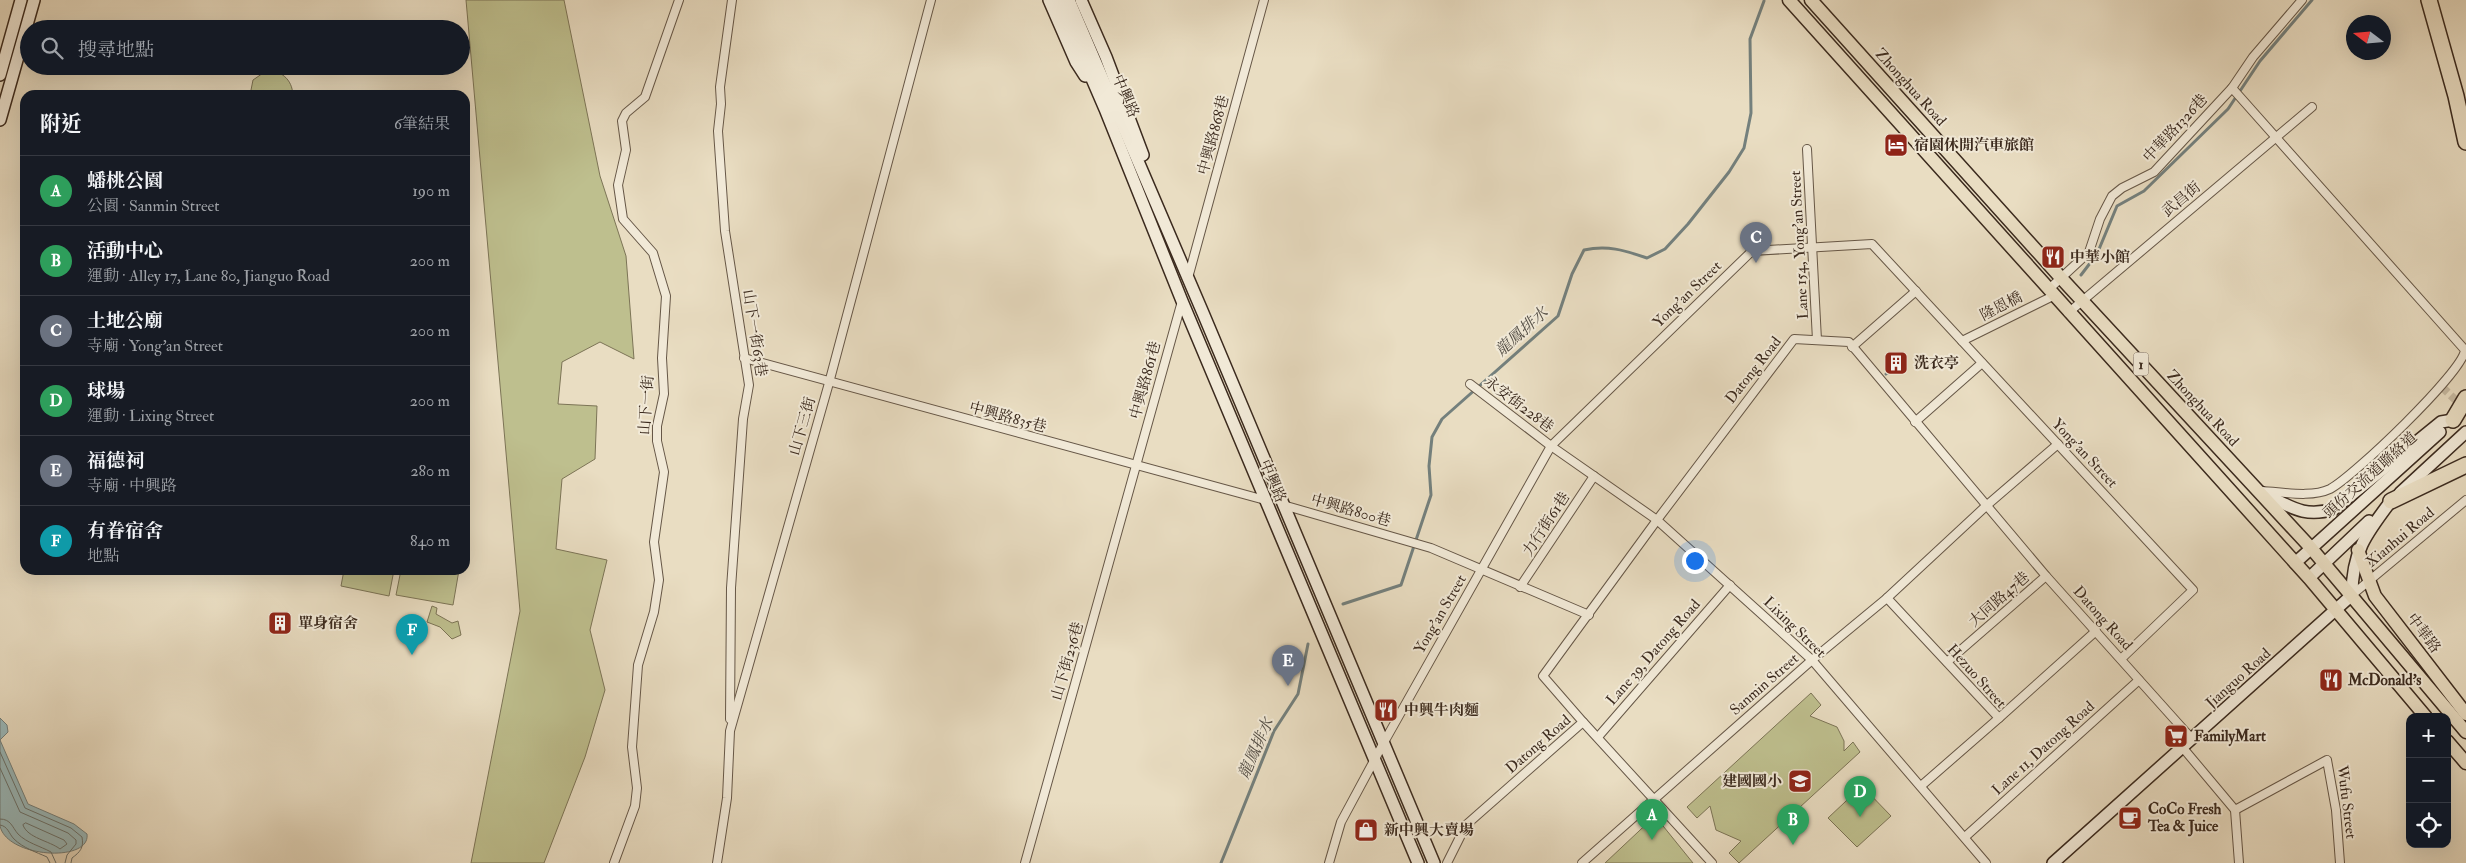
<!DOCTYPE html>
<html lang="zh-TW">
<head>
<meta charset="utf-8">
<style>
	:root { --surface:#171b24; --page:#242831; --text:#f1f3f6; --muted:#9ea1a6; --line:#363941; --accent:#0b8043 }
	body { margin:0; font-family:"IM FELL Double Pica","Noto Serif TC",serif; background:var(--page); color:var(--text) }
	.controls { position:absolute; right:15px; bottom:15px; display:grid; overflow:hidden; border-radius:10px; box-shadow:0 5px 20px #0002 }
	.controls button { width:45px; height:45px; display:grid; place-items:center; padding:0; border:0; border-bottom:1px solid var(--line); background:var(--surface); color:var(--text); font:25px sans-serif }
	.compass { position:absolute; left:2346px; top:15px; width:45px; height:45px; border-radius:50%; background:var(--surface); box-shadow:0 5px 20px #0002; rotate:286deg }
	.you { position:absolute; left:1694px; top:560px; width:18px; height:18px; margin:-12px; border:4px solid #fff; border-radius:50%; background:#1a73e8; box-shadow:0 0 0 8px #1a73e833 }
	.badge { display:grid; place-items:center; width:32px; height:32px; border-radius:50%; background:var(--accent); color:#fff; font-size:16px; font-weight:700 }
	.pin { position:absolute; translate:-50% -41px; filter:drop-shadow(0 1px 2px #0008) }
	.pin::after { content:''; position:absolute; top:26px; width:18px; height:15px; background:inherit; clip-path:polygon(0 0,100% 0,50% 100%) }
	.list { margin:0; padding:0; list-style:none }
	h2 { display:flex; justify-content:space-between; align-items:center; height:65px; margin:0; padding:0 20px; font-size:21px }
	h2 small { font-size:16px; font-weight:400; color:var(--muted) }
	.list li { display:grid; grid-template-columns:32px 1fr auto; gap:15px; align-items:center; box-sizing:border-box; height:70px; padding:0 20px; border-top:1px solid var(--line) }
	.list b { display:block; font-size:19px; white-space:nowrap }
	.list p { margin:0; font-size:16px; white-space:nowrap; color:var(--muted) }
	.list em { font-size:16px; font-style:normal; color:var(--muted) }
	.icon { flex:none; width:28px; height:28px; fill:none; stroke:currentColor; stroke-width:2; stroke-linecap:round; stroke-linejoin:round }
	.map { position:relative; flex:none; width:2466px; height:863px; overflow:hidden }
	.search { position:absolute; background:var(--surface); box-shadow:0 5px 20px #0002; left:20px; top:20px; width:450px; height:55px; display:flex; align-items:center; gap:12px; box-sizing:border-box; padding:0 18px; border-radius:28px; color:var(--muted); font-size:19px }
	.panel { position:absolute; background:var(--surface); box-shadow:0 5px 20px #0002; left:20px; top:90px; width:450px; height:485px; border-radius:15px }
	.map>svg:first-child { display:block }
</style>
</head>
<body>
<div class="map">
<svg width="2466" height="863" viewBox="0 0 2466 863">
	<rect width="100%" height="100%" fill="#e9ddc2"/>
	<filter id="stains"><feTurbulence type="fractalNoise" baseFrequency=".004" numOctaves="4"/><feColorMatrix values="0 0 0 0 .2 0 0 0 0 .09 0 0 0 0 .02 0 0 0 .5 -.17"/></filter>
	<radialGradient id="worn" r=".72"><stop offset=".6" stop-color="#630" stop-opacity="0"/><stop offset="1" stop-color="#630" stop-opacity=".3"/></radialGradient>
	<g fill="#bebf8e" stroke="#7c7456">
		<polygon points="466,0 564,0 600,176 626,256 634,359 600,342 562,362 558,404 597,406 595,459 562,479 556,549 607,560 590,630 605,690 585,757 544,863 471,863 520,611"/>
		<path d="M266,71C281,70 292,79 293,95H250L253,80Z"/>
		<polygon points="344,570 394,570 389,596 341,586"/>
		<polygon points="401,570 459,570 453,605 396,595"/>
		<polygon points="432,606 437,608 436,614 452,623 458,621 461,635 452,639 440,627 427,622"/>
		<polygon points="1811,693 1821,705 1810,716 1837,727 1844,741 1844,751 1853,742 1860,752 1739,863 1729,853 1741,841 1716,830 1710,806 1697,818 1687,807"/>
		<polygon points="1862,786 1891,816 1857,847 1828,818"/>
		<polygon points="1655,816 1693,863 1605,863"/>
	</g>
	<path fill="#9ababc" stroke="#74807d" d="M0,718L7,725L8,732L0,740L28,804L74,824L87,834C91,863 7,858 0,826C0,817 0,805 0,796C0,770 0,744 0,719Z"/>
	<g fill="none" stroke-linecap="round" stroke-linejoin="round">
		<g stroke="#6a726d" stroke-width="1">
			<path d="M0,752L25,808L71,828L82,837C84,848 80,852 72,858L71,863"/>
			<polyline points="0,768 20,812 68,833 76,840 76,844 67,855 65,863"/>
			<path d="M0,819C11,819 12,827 18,834C27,843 40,846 51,852L56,863"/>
			<path d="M26,823L64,840L67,844L60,849C50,841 27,838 23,825Z"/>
			<path d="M0,825C8,826 9,834 14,839C23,848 36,852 47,857L50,863"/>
		</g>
		<g stroke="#74807d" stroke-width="3">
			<polyline points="2081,275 2097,254 2117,206 2144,191 2228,109 2260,61 2312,0"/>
			<polyline points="1886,374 1905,364"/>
			<path d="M1343,604L1401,585L1431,495L1429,466L1432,437L1442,419L1558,316L1572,274L1584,250C1607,245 1624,250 1647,258L1665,249L1688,224L1729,172L1744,148L1751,113L1750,39L1764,1"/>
			<polyline points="1221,863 1274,731 1298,694 1308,644"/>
		</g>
		<polyline stroke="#c6b9a1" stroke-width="8" stroke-dasharray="8 4" stroke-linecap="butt" points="2442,387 2463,407"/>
		<g stroke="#665747" stroke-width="10">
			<g id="street">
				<path d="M2232,88L2465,350C2463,372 2353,477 2330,489C2311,498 2283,492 2262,491"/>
				<polyline points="1807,149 1817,340"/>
				<polyline points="1188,278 1264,0"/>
				<polyline points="2048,290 2089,252 2100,219 2112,196 2122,188 2154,172 2232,88 2253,57 2302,0"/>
				<polyline points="2068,313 2312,107"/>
				<polyline points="1962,341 2053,296"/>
				<polyline points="1852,347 1916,291"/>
				<polyline points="744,358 1265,500"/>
				<polyline points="1470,384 1551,446 1657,520 1767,619 1812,660 1986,863"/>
				<polyline points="1915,422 1982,363"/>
				<polyline points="1283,505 1431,548 1589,615"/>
				<polyline points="1520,587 1594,476"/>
				<polyline points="2352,595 2466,500"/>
				<polyline points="1887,598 1999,718 1921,786"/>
				<polyline points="1947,662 2046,576"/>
				<polyline points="1999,718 2096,631"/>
				<polyline points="730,719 731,588 743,419 749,385 725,231 718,131 721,104 720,87 732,0"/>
				<polyline points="1583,722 1712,863"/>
				<polyline points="1598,737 1730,585"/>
				<polyline points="2183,748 2235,810 2239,863"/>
				<polyline points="2235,810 2327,760 2336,810 2340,863"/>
				<polyline points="1965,837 2139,680"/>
				<polyline points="614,863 635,806 637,788 632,747 638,665 654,612 659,580 654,542 664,472 657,441 657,426 664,394 662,358 666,296 653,253 623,219 618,185 626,150 622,121 626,113 645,97 679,0"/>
				<polyline points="717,863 727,798 730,731 829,383 931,0"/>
				<polyline points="1025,863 1182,301"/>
				<polyline points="1329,863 1341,822 1383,744 1551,446 1752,251 1872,244 2193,590 2121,659"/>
				<polyline points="1447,863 1466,825 1583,722 1543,676 1657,520 1794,339 1849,342 2046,576 2192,739"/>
				<polyline points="1582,863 1812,660 1887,598 1986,506 2058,444"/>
			</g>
		</g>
		<g stroke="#3b2a1e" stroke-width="14">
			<g id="secondary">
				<polyline points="1049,0 1076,62 1085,76"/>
				<polyline points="1058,0 1105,109 1182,301 1418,863"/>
				<polyline points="1069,0 1203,313 1434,863"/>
				<polyline points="1081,0 1106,57 1143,155"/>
				<polyline points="0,75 21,0"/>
				<polyline points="0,120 34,0"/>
				<path d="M2260,492C2288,504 2301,519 2334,509L2441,422L2453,420"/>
				<polyline points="2400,493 2466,432"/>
				<polyline points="2295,563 2440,432"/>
				<polyline points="2309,578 2369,521"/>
				<path d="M2053,863L2352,595C2352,552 2366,534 2391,501"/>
			</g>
		</g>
		<g stroke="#3b2a1e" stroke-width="15">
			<g id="primary">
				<polyline points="1789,0 2309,578 2426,717"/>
				<polyline points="1811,0 2062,279 2311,548 2466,732"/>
				<polyline points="2358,550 2375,596 2466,714"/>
				<polyline points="2447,741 2466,763"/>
			</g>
		</g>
		<g stroke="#3b2a1e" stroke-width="18">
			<g id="highway">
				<polyline points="2429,0 2456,96 2466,142"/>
				<polyline points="2453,420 2466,398"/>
				<polyline points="2391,501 2466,465"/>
			</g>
		</g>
		<use href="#street" stroke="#f1e9d7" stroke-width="8"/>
		<use href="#secondary" stroke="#f1e9d7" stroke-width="11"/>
		<use href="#primary" stroke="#e9ddc2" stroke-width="12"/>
		<use href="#highway" stroke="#e9ddc2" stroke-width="15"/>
	</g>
	<defs>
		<g id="hotel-square" transform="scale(1.25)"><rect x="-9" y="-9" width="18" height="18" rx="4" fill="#8f2418" stroke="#f1e9d7"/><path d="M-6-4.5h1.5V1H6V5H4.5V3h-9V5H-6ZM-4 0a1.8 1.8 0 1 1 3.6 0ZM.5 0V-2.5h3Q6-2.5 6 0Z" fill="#fff"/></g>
		<g id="restaurant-square" transform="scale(1.25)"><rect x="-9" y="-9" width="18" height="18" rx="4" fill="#8f2418" stroke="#f1e9d7"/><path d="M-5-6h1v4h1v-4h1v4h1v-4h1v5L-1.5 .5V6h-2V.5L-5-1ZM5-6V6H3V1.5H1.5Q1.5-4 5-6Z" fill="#fff"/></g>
		<g id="building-square" transform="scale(1.25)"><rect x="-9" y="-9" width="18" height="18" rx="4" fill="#8f2418" stroke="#f1e9d7"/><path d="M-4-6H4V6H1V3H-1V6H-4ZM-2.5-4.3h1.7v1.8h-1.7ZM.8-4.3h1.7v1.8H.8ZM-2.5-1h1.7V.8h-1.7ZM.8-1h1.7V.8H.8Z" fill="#fff"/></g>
		<g id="supermarket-square" transform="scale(1.25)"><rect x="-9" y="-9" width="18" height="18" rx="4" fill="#8f2418" stroke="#f1e9d7"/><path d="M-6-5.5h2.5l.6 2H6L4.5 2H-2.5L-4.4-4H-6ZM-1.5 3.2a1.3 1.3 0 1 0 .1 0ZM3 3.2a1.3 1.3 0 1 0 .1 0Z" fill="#fff"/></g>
		<g id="school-square" transform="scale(1.25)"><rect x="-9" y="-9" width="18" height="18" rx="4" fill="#8f2418" stroke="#f1e9d7"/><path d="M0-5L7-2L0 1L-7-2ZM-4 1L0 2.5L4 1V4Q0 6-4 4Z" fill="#fff"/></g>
		<g id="cafe-square" transform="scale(1.25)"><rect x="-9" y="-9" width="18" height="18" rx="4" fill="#8f2418" stroke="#f1e9d7"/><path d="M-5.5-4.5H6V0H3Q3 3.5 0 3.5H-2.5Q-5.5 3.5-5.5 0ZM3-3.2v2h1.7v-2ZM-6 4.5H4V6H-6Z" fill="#fff"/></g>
		<g id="shop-square" transform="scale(1.25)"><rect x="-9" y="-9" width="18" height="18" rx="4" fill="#8f2418" stroke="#f1e9d7"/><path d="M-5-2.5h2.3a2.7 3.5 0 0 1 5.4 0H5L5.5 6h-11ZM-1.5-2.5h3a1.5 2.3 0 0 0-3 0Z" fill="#fff"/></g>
	</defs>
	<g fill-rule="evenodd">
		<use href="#hotel-square" x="1896" y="145"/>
		<use href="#restaurant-square" x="2053" y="257"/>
		<use href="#building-square" x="1896" y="363"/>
		<use href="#building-square" x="280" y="623"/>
		<use href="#restaurant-square" x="2331" y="680"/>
		<use href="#restaurant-square" x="1386" y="710"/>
		<use href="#supermarket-square" x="2176" y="736"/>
		<use href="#school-square" x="1800" y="781"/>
		<use href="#cafe-square" x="2130" y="818"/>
		<use href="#shop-square" x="1366" y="830"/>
	</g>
	<g text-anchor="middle" stroke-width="4" stroke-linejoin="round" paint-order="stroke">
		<rect fill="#f1e9d7" stroke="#726356" stroke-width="1" x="2133.5" y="352.5" width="15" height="23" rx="4"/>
		<g font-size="14" font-weight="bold" fill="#3b2a1e">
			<text x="2141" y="369">1</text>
		</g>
		<g font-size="15" fill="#3b2a1e" stroke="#f1e9d7">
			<text transform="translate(1911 87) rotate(48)" y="5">Zhonghua Road</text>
			<text transform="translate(1126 96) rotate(67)" y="5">中興路</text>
			<text transform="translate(2175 128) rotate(-47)" y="5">中華路1326巷</text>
			<text transform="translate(1213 135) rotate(-75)" y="5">中興路868巷</text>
			<text transform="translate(2181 199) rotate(-40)" y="5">武昌街</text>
			<text transform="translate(1799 245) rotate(-93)" y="5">Lane 154, Yong’an Street</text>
			<text transform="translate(1687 294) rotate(-44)" y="5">Yong’an Street</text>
			<text transform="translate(2001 306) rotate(-27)" y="5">隆恩橋</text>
			<text transform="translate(755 333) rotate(81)" y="5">山下一街63巷</text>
			<text transform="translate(1753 370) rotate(-52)" y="5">Datong Road</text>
			<text transform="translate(1145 380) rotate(-75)" y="5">中興路861巷</text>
			<text transform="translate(1519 404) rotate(37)" y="5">永安街228巷</text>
			<text transform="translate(646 405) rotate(-86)" y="5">山下一街</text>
			<text transform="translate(2203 408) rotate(47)" y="5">Zhonghua Road</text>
			<text transform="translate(1008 417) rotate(15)" y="5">中興路835巷</text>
			<text transform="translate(802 426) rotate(-74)" y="5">山下三街</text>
			<text transform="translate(2085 453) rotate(47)" y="5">Yong’an Street</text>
			<text transform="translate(2370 475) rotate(-42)" y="5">頭份交流道聯絡道</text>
			<text transform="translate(1273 481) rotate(67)" y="5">中興路</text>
			<text transform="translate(1351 510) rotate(16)" y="5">中興路800巷</text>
			<text transform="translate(1546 524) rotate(-57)" y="5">力行街61巷</text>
			<text transform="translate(2400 537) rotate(-40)" y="5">Xianhui Road</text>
			<text transform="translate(1999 599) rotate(-41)" y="5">大同路47巷</text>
			<text transform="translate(1440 614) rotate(-60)" y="5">Yong’an Street</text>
			<text transform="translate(2103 618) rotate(48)" y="5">Datong Road</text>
			<text transform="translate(1795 627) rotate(44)" y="5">Lixing Street</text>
			<text transform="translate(2424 633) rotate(53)" y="5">中華路</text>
			<text transform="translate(1653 652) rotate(-49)" y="5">Lane 39, Datong Road</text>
			<text transform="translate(1067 661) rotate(-74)" y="5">山下街236巷</text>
			<text transform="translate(1977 676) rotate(48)" y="5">Hezuo Street</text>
			<text transform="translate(2238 678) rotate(-42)" y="5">Jianguo Road</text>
			<text transform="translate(1764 684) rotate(-41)" y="5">Sanmin Street</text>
			<text transform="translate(1538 744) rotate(-41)" y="5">Datong Road</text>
			<text transform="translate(2043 748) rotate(-42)" y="5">Lane 11, Datong Road</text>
			<text transform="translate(2347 802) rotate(83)" y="5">Wufu Street</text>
		</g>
		<g font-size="15" font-weight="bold" fill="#3b2a1e" stroke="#f1e9d7" text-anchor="start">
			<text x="1914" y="150">宿園休閒汽車旅館</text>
			<text x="2070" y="262">中華小館</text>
			<text x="1914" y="368">洗衣亭</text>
			<text x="298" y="628">單身宿舍</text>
			<text x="2348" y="685">McDonald's</text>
			<text x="1404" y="715">中興牛肉麵</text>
			<text x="2194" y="741">FamilyMart</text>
			<text x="1782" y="786" text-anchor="end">建國國小</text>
			<text x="2148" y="814">CoCo Fresh<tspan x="2148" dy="17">Tea &amp; Juice</tspan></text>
			<text x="1384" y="835">新中興大賣場</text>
		</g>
		<g font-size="16" font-style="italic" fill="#534e46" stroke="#f1e9d7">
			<text transform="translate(1521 331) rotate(-42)" y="6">龍鳳排水</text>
			<text transform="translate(1255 748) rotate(-66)" y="6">龍鳳排水</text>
		</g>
	</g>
	<rect width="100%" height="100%" filter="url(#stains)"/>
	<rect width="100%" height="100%" fill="url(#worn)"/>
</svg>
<div class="controls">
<button>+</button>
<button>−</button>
<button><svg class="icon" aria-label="locate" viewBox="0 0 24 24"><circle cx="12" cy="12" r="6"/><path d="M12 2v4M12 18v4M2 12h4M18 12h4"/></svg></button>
</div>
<svg class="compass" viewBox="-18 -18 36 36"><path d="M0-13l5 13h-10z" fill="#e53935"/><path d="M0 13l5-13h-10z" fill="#9ea1a6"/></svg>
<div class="you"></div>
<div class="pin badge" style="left:1652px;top:840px;background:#2e9e5b">A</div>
<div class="pin badge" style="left:1793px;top:845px;background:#2e9e5b">B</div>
<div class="pin badge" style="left:1756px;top:263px;background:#6b7280">C</div>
<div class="pin badge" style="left:1860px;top:817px;background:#2e9e5b">D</div>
<div class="pin badge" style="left:1288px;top:686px;background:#6b7280">E</div>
<div class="pin badge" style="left:412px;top:655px;background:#0f9aa8">F</div>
<div class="search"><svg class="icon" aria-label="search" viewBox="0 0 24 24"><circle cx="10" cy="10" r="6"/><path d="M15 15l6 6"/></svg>搜尋地點</div>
<section class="panel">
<h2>附近<small>6筆結果</small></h2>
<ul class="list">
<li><span class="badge" style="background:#2e9e5b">A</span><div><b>蟠桃公園</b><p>公園 · Sanmin Street</p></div><em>190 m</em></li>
<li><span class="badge" style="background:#2e9e5b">B</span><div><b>活動中心</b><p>運動 · Alley 17, Lane 80, Jianguo Road</p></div><em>200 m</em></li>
<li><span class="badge" style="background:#6b7280">C</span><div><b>土地公廟</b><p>寺廟 · Yong’an Street</p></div><em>200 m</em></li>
<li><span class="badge" style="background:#2e9e5b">D</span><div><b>球場</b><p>運動 · Lixing Street</p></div><em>200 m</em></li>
<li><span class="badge" style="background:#6b7280">E</span><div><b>福德祠</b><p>寺廟 · 中興路</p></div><em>280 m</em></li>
<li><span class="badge" style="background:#0f9aa8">F</span><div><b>有眷宿舍</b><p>地點</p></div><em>840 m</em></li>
</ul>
</section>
</div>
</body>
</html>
